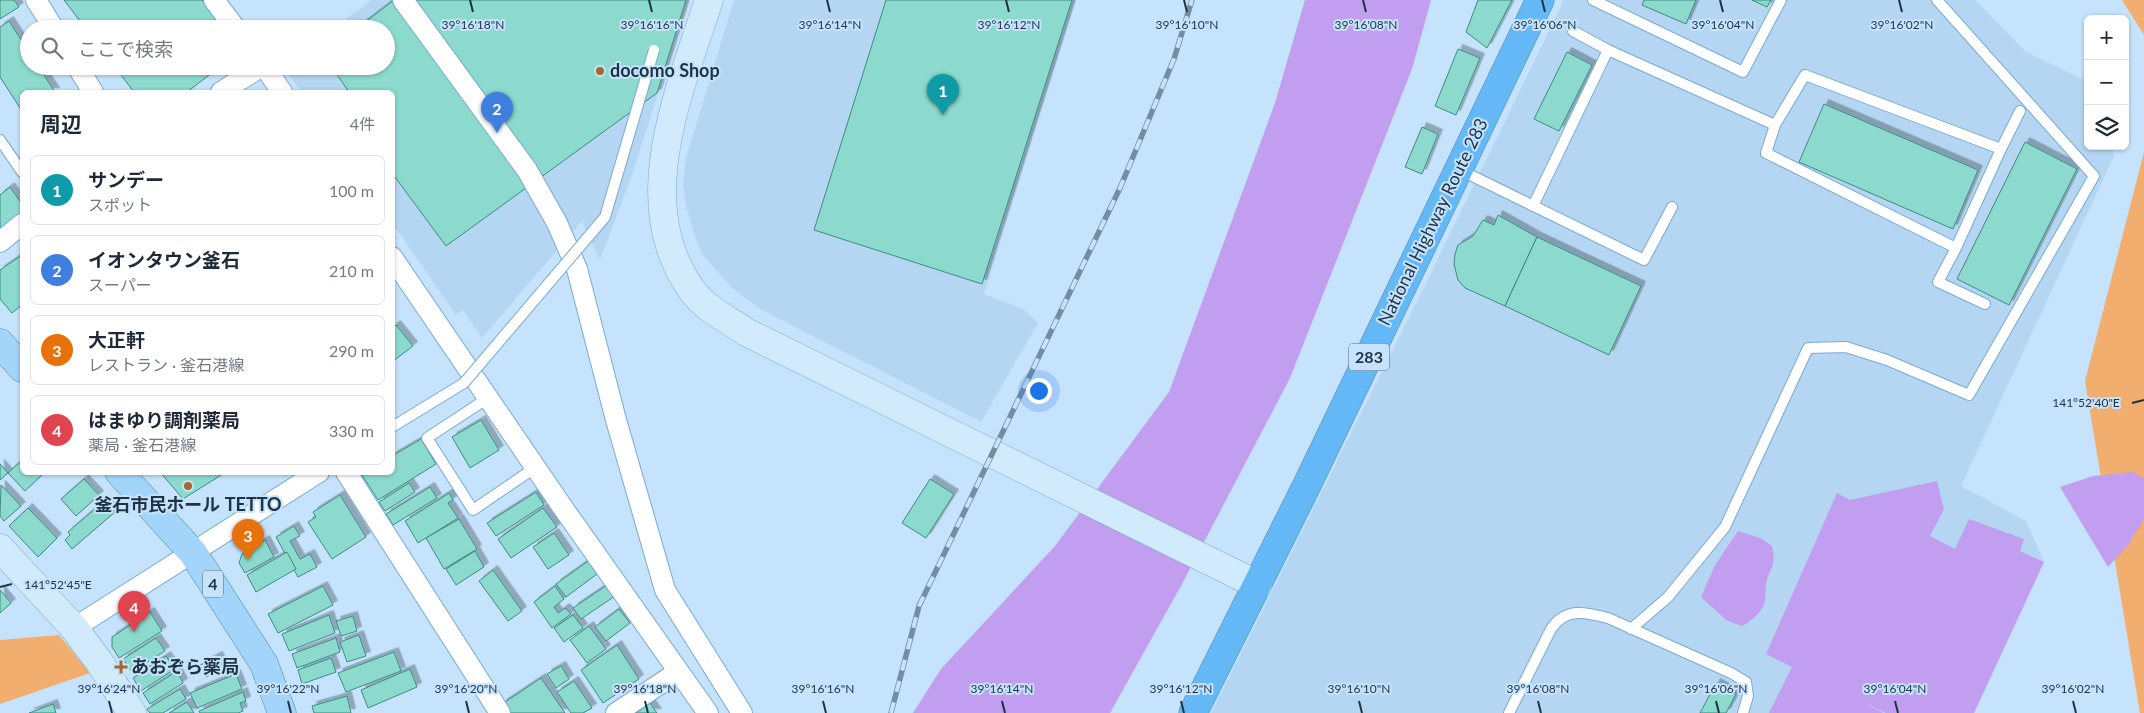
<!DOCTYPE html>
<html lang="ja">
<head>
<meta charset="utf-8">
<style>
	:root { --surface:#fff; --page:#f2f2f3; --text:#1f2937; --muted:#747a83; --line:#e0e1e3; --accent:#ea580c }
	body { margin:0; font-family:Lato,"Noto Sans JP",sans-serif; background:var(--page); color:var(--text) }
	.controls { position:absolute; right:15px; top:15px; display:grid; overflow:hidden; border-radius:8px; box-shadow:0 1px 4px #0004 }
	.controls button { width:45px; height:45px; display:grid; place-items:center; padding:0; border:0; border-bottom:1px solid var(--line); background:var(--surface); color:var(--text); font:25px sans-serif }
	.you { position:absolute; left:1038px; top:390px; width:18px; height:18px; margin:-12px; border:4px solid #fff; border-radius:50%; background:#1a73e8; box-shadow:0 0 0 8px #1a73e833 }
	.badge { display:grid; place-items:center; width:32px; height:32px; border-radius:50%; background:var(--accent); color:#fff; font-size:16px; font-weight:700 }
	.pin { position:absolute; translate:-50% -41px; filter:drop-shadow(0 1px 2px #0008) }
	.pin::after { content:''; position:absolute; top:26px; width:18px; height:15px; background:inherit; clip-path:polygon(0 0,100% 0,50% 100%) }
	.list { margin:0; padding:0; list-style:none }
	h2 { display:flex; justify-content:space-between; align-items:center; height:65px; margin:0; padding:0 20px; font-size:21px }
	h2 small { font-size:16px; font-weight:400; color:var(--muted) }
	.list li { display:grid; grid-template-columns:32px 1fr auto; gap:15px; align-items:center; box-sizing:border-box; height:70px; margin:0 10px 10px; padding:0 10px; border:1px solid var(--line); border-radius:8px }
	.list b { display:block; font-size:19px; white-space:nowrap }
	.list p { margin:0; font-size:16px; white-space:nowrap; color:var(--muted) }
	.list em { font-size:16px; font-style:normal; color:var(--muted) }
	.icon { flex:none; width:28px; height:28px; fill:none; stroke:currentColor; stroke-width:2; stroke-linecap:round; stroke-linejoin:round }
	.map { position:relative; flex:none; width:2144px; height:713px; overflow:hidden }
	.search { position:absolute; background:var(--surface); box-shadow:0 1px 4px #0004; left:20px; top:20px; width:375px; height:55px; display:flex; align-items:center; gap:12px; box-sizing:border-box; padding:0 18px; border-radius:28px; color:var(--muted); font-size:19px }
	.panel { position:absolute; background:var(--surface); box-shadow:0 1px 4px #0004; left:20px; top:90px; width:375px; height:385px; border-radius:8px }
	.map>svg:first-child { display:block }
</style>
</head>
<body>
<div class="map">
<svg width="2144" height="713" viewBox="0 0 2144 713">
	<defs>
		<filter id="shadow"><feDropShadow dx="4.5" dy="-4.5" stdDeviation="0" flood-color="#0004"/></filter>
	</defs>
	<rect width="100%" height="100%" fill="#c5e3fc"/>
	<g fill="#b5d6f2">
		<polygon points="372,0 688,0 632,175 600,260 582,221 482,338 463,310 456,315 393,224 392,92 301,92 282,66 386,66 386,29 332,29"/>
		<polygon points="734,0 1076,0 984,294 1023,309 1038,323 981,422 760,309 732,288 702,254 695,237 686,206 683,185 686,158"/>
		<polygon points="1564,0 1975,0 2026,52 2088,82 2088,146 2112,146 2114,156 1961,486 2026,521 2044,562 1974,713 1211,713 1425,285"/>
	</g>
	<g fill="#f2ae6e">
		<polygon points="2122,0 2144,0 2144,35"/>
		<polygon points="2144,152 2144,713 2140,713 2085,381"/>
		<polygon points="59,635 90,673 0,704 0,640"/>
	</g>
	<g fill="#c19eef">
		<polygon points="1305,0 1431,0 1412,69 1290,378 1182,584 1110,713 913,713 941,669 1055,546 1169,392 1275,103"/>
		<polygon points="2133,472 2144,479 2144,519 2128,545 2108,567 2060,487 2093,476"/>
		<polygon points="1937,481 1944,509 1930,536 1955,549 1969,519 2024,539 2020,551 2044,562 1974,713 1886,713 1863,702 1883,713 1769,713 1792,667 1766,654 1837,493 1850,500"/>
		<path d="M1738,531L1760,538L1772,546C1777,567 1770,566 1766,584C1765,589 1766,595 1765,600C1764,611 1751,621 1742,626L1726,620L1701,597L1715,565Z"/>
	</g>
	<g fill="#8cd9cd" stroke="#3d8b80" filter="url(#shadow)">
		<polygon points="0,0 14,0 19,7 0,19"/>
		<polygon points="64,0 202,0 224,29 86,29"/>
		<polygon points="394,0 686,0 657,93 446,246 392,173 392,92 349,92 331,66 386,66 386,29 356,29"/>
		<polygon points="886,0 1072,0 982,284 814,230"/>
		<polygon points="1478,0 1512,0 1487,48 1466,32"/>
		<polygon points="1644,0 1696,0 1686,24 1642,5"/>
		<polygon points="1752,0 1771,0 1767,7"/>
		<polygon points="9,21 29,52 29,66 38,66 55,92 22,92 22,111 0,77 0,27"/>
		<polygon points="1458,49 1480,58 1456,115 1435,106"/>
		<polygon points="1567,52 1592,65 1559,131 1534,119"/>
		<polygon points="114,66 221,66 187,92 134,92"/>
		<polygon points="1824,104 1978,170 1953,229 1799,162"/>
		<polygon points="1422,127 1438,134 1422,174 1405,167"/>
		<polygon points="2025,142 2077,169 2009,305 1957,279"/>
		<polygon points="10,187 22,204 22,212 0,229 0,195"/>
		<polygon points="1498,215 1537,237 1505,306 1465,288 1458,280 1454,264 1455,254 1458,245 1473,236 1483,220 1494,225"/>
		<polygon points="1537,237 1641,286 1609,355 1505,306"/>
		<polygon points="22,255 22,305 12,313 0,299 0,270"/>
		<polygon points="396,325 413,346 392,362 392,328"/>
		<polygon points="481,420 499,450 470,468 452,437"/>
		<polygon points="421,439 436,464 378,500 362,475 367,472 392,472 392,456"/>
		<polygon points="22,460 22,472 45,472 25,491 8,473"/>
		<polygon points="0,464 8,473 0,480"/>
		<polygon points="160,472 226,472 183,499"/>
		<polygon points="84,479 99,495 76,516 61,499"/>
		<polygon points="930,479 954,494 926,538 902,523"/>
		<polygon points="409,483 415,492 385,511 379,502"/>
		<polygon points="1,485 21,506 4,521 0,516"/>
		<polygon points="430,487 437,498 393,525 386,514"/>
		<polygon points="536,492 544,505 496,536 487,523"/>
		<polygon points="449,493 453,500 448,503 458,518 418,543 405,521"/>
		<polygon points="340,495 366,537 332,559 308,522 316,517 313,512"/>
		<polygon points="105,500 115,512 72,549 65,540 70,535 68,532"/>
		<polygon points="28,508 57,538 38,557 9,526"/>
		<polygon points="543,508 557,527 511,558 498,539"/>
		<polygon points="459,519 477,549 444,569 426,538"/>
		<polygon points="294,526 300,536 290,541 300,559 310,554 317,567 298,577 276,537"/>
		<polygon points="554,533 569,555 548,569 533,547"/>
		<polygon points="265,540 274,557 245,573 239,563 242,554"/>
		<polygon points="475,551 484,567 456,585 446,569"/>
		<polygon points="287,552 296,569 256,592 247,575"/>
		<polygon points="588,561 597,574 566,597 556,584"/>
		<polygon points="493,570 522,611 508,621 479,581"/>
		<polygon points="607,585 615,596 581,619 573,608"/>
		<polygon points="323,586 333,605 278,633 268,614"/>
		<polygon points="555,586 564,599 554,607 558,613 565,608 571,614 552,628 534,602"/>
		<polygon points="0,590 11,603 0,613"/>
		<polygon points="619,609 630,623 606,641 595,627"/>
		<polygon points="150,612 162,631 119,658 112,647 112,637"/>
		<polygon points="329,615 335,633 289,651 282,634"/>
		<polygon points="573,615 583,628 564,642 554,628"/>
		<polygon points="353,616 357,631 341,636 336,621"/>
		<polygon points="589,626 606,649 587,663 570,640"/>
		<polygon points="359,635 366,656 347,662 340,642"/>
		<polygon points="156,638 165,651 132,672 123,659"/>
		<polygon points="336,638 340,652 297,668 292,654"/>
		<polygon points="617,645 639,679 603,703 581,670"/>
		<polygon points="394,652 401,671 346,692 338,673"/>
		<polygon points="166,656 175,669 141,691 133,678"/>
		<polygon points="218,656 224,668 206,677 200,665"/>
		<polygon points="331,658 336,672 302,684 298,670"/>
		<polygon points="561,666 569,679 556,688 547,674"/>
		<polygon points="410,669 417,687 368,708 361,690"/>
		<polygon points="177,671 183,683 150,704 143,693"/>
		<polygon points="236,674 242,689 197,708 190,693"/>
		<polygon points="541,678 565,713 508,713 502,704"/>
		<polygon points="574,681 592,708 583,713 571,713 557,692"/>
		<polygon points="1716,683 1736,694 1726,713 1700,713"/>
		<polygon points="180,689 186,699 163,713 150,713 147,709"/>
		<polygon points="243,692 246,701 240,703 243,711 238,713 200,713 199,711"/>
		<polygon points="347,696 351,713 314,713 312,706"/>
		<polygon points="187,702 194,713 169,713"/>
		<polygon points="650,703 657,713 636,713"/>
		<polygon points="53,704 56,713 29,713"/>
	</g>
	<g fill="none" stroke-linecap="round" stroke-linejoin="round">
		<g stroke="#79aad2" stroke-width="12">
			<g id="lane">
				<polyline points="1593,0 1743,72 1781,0"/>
				<polyline points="1573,31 1608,50 1775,125 1805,75 2001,149 1956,248 1766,153 1775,125"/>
				<polyline points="0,140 22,172"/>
				<polyline points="2001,149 2020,111"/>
				<polyline points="1460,170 1644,260 1672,207"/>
				<polyline points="1533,206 1608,50"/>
				<polyline points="1956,248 1938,282 1985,304"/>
				<polyline points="488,398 427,438 473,510 536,467"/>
				<polyline points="1631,629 1668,597 1725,527 1808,348 1846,347 1887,360 1969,395 2094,176 1937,0"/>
				<path d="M1509,713L1551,629C1566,607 1585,612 1608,618L1731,673L1746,682L1748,696L1743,713"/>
			</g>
		</g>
		<g stroke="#79aad2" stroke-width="22">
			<g id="street">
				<polyline points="36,0 54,29"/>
				<polyline points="214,0 236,29"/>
				<polyline points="403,0 527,170 557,223 577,269 616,420 665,590 742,713"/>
				<polyline points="77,66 93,92"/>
				<polyline points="264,66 282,92"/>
				<polyline points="221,92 262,66"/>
				<polyline points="0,242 22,224"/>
				<polyline points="392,257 561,505 708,713"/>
				<polyline points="346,472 500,713"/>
				<polyline points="74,628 319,472"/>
				<polyline points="616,713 678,672"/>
			</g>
		</g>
		<g stroke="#79aad2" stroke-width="29">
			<g id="secondary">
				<path d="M709,0C680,90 628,206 694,293C706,309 729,320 746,332L1258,585"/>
				<polyline points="0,548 74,628 100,663 132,713"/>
			</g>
		</g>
		<g stroke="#4c89b7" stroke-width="29">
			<g id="primary">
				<polyline points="0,343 22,368"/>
				<polyline points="119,472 193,553 264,664 282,713"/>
			</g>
		</g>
		<g stroke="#4c89b7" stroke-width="29">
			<polyline id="highway" points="1193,713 1306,487 1540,0"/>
		</g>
		<use href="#lane" stroke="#fff" stroke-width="10"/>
		<use href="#street" stroke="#fff" stroke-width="20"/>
		<use href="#secondary" stroke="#d1eafc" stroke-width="28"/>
		<use href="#primary" stroke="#a3d4fa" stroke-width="28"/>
		<use href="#highway" stroke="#65b8f6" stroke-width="28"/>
		<g stroke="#748da2" stroke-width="5.5">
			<polyline id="rail" points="891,713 919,606 1120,188 1174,59 1192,0"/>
		</g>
		<use href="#rail" stroke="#c5e3fc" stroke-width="4" stroke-dasharray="11" stroke-linecap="butt"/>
		<g stroke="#79aad2" stroke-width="12" stroke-linecap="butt">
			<polyline id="lane-bridge" points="392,427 464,383 605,217 654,50"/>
		</g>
		<use href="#lane-bridge" stroke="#fff" stroke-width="10"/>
	</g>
	<path fill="none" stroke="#1f3343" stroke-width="2" d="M470,0L473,12M649,0L652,12M827,0L830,12M1006,0L1009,12M1184,0L1187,12M1363,0L1366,12M1542,0L1545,12M1720,0L1723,12M1899,0L1902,12M2132,403L2144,400M0,587L12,584M109,701L112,713M288,701L291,713M466,701L469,713M645,701L648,713M823,701L826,713M1002,701L1005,713M1181,701L1184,713M1359,701L1362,713M1538,701L1541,713M1716,701L1719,713M1895,701L1898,713M2073,701L2076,713"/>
	<g fill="#a4682a" stroke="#c5e3fc" stroke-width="2">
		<circle cx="600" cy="71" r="5"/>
		<circle cx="188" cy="486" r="5"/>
		<path d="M118.5 659.5h5v5h5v5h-5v5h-5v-5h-5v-5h5z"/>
	</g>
	<g text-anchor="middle" stroke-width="4" stroke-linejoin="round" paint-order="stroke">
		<g fill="#c5e3fc" stroke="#51687a" stroke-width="1">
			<rect x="1349" y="343.5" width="40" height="27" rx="4"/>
			<rect x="203" y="570.5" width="20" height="27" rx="4"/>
		</g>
		<g font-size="16" font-weight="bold" fill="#1f3343">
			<text x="1369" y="363">283</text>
			<text x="213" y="590">4</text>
		</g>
		<g font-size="18" font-weight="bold" fill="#1f3343" stroke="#c5e3fc" text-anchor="start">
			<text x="610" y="77">docomo Shop</text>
			<text x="188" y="511" text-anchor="middle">釜石市民ホール TETTO</text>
			<text x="131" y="673">あおぞら薬局</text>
		</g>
		<g font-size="18" fill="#1f3343" stroke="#c5e3fc">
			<text transform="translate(1433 222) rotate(-64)" y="6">National Highway Route 283</text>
		</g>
	</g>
	<g font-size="12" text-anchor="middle" fill="#1f3343" stroke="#c5e3fc" stroke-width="4" stroke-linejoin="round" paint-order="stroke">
		<text x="473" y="29">39°16'18"N</text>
		<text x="652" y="29">39°16'16"N</text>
		<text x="830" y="29">39°16'14"N</text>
		<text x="1009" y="29">39°16'12"N</text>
		<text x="1187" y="29">39°16'10"N</text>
		<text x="1366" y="29">39°16'08"N</text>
		<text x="1545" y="29">39°16'06"N</text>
		<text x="1723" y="29">39°16'04"N</text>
		<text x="1902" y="29">39°16'02"N</text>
		<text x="2086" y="407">141°52'40"E</text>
		<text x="58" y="589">141°52'45"E</text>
		<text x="109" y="693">39°16'24"N</text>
		<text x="288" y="693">39°16'22"N</text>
		<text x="466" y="693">39°16'20"N</text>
		<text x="645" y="693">39°16'18"N</text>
		<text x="823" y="693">39°16'16"N</text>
		<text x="1002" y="693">39°16'14"N</text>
		<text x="1181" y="693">39°16'12"N</text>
		<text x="1359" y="693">39°16'10"N</text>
		<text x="1538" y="693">39°16'08"N</text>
		<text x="1716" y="693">39°16'06"N</text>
		<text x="1895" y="693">39°16'04"N</text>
		<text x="2073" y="693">39°16'02"N</text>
	</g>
</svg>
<div class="controls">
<button>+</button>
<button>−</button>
<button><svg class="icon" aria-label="layers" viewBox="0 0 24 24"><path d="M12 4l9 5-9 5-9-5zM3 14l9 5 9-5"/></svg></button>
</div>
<div class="you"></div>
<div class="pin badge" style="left:943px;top:115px;background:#0f9aa8">1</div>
<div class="pin badge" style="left:497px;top:133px;background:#3f7fe0">2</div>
<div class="pin badge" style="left:248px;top:560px;background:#e8710a">3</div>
<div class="pin badge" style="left:134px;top:632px;background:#e0444e">4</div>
<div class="search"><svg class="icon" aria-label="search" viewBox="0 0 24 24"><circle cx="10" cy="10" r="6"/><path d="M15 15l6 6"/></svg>ここで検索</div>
<section class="panel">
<h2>周辺<small>4件</small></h2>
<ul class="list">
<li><span class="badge" style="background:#0f9aa8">1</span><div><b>サンデー</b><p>スポット</p></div><em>100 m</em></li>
<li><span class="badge" style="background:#3f7fe0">2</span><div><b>イオンタウン釜石</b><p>スーパー</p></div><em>210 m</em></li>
<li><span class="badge" style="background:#e8710a">3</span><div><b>大正軒</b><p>レストラン · 釜石港線</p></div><em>290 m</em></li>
<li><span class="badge" style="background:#e0444e">4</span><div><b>はまゆり調剤薬局</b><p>薬局 · 釜石港線</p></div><em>330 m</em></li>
</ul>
</section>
</div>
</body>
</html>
